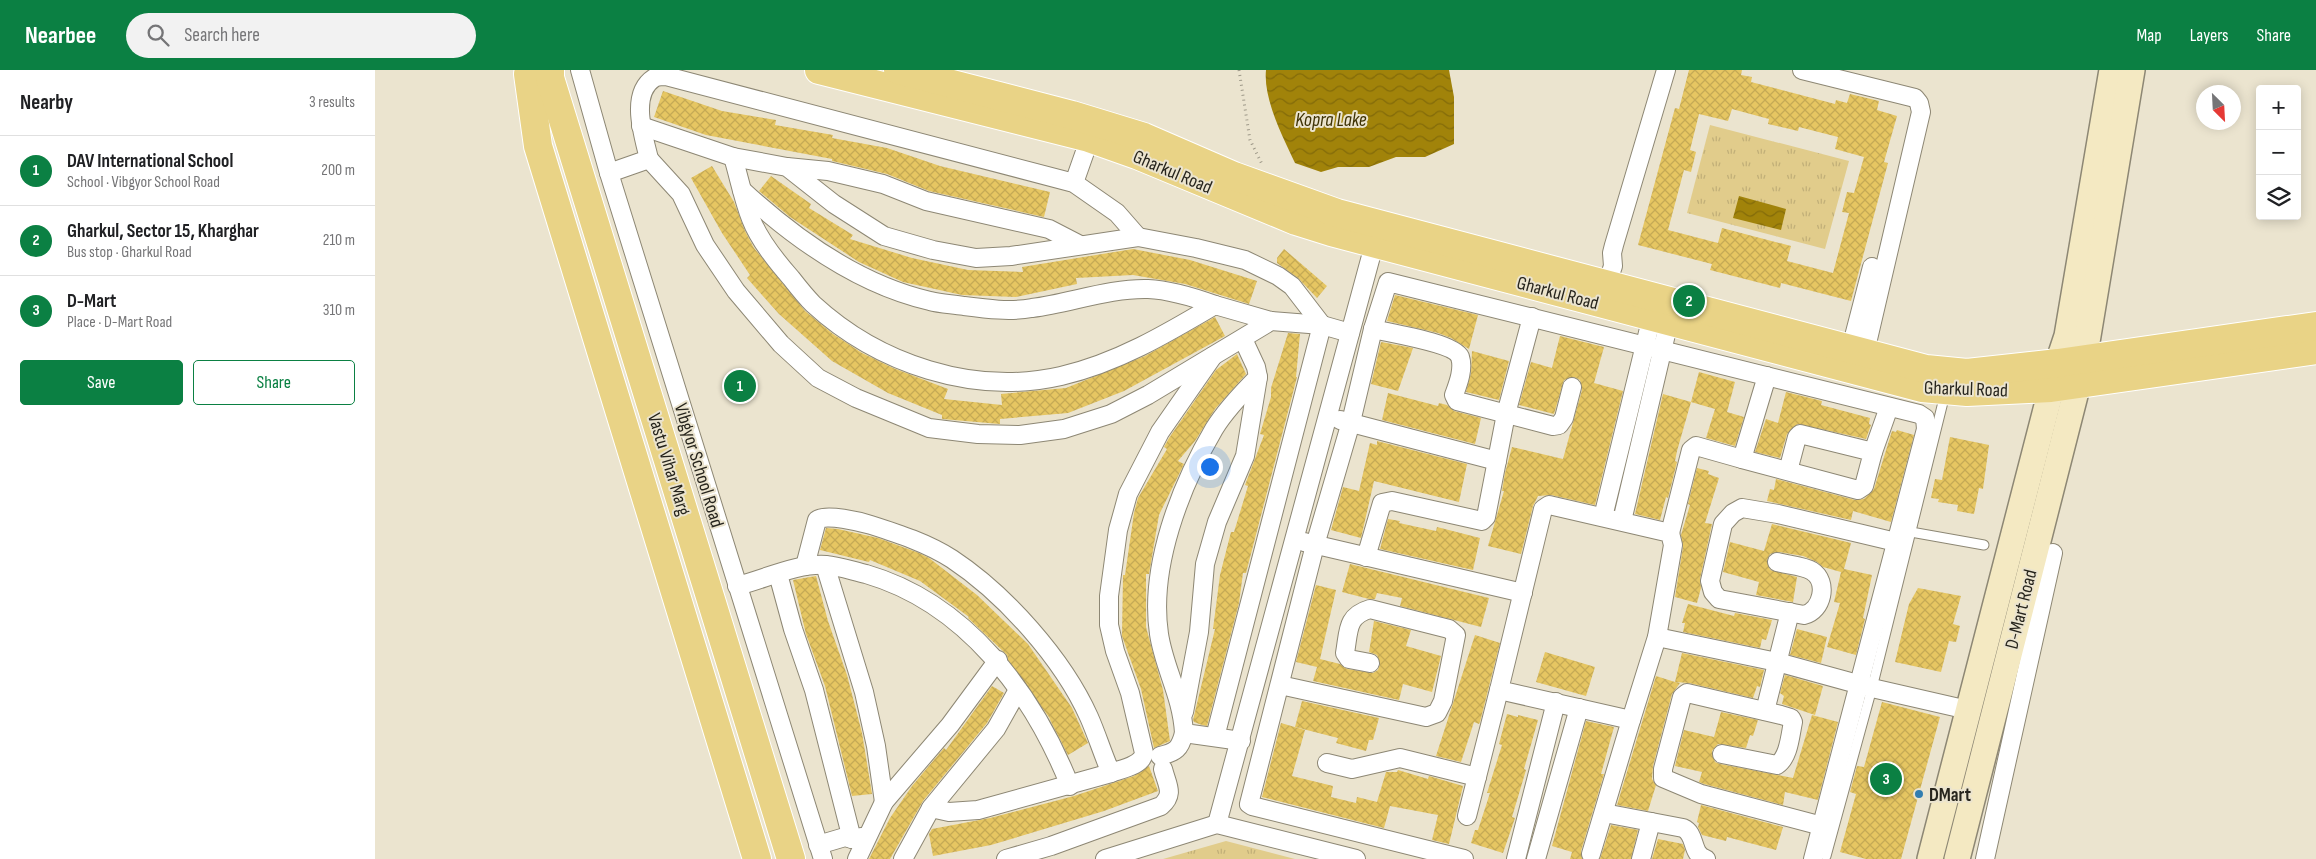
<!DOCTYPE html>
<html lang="en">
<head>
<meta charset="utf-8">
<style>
	:root { --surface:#fff; --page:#f2f2f2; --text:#202124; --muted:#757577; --line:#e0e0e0; --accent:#0b8043 }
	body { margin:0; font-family:"Sofia Sans Condensed",sans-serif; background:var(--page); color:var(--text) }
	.controls { position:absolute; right:15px; top:15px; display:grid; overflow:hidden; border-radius:5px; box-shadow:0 2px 12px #0003 }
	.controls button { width:45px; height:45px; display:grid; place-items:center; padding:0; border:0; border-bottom:1px solid var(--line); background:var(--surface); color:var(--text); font:25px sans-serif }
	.compass { position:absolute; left:1821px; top:15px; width:45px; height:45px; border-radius:50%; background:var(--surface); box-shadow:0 2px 12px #0003; rotate:156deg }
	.you { position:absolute; left:834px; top:396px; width:18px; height:18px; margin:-12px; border:4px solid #fff; border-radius:50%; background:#1a73e8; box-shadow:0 0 0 8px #1a73e833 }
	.badge { display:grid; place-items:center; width:32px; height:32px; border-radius:50%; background:var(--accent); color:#fff; font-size:16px; font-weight:700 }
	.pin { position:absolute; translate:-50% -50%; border:2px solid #fff; box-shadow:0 1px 5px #0006 }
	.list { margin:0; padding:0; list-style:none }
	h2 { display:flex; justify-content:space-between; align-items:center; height:65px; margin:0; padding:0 20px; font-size:21px }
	h2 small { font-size:16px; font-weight:400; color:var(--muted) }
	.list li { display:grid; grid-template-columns:32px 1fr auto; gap:15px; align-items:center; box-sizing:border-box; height:70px; padding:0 20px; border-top:1px solid var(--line) }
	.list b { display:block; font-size:19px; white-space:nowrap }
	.list p { margin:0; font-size:16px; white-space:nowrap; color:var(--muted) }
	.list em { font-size:16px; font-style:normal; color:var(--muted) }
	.actions { display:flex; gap:10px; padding:15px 20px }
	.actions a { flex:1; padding:11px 0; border:1px solid var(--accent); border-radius:5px; text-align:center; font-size:18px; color:var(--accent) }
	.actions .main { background:var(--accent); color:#fff }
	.icon { flex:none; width:28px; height:28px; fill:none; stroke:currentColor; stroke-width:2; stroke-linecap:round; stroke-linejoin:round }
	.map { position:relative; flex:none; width:1941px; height:789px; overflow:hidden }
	header { display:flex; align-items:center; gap:30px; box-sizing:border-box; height:70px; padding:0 25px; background:var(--accent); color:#fff }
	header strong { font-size:24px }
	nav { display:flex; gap:28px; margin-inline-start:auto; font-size:18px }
	.search { width:350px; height:45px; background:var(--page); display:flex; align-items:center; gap:12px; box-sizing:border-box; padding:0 18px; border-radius:28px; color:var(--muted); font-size:19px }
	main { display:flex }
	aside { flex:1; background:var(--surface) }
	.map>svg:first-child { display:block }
</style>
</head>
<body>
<header>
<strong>Nearbee</strong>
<div class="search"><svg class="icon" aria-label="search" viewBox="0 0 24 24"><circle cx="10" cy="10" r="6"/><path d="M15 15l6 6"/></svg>Search here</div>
<nav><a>Map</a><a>Layers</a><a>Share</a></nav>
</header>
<main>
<aside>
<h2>Nearby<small>3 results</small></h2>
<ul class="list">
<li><span class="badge">1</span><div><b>DAV International School</b><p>School · Vibgyor School Road</p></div><em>200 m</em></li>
<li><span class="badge">2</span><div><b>Gharkul, Sector 15, Kharghar</b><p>Bus stop · Gharkul Road</p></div><em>210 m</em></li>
<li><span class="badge">3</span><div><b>D-Mart</b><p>Place · D-Mart Road</p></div><em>310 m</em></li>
</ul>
<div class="actions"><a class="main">Save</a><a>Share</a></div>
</aside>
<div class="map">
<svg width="1941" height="789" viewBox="0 0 1941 789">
	<defs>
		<pattern id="park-tufts" width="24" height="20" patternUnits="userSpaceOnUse" patternTransform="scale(1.25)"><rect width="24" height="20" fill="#e1cc8b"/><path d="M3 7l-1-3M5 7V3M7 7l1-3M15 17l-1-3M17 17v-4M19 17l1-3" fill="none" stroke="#c1af78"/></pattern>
		<pattern id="water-waves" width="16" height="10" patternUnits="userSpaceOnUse" patternTransform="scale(1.25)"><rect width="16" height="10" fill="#a1830a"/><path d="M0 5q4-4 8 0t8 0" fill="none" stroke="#836b0a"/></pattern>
		<pattern id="building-cross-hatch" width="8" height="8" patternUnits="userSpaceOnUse" patternTransform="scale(1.25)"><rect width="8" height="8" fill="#e6c662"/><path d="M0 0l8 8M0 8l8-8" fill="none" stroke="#c5aa55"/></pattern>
	</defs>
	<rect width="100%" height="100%" fill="#ebe4cf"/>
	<g fill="url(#park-tufts)">
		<polygon points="1335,55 1474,91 1450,179 1312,143"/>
		<polygon points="851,771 920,789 788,789"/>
	</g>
	<g fill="url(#water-waves)">
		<path d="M891,0H1074L1079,27V74L1050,87H1021L994,97H963L946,102L920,93C908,67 888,29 891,0Z"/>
		<polygon points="1364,126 1411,139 1406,160 1358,148"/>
	</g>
	<g fill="url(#building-cross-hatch)" fill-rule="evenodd">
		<path d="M1314,0H1367L1366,5L1377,7L1376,12L1460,34L1461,30L1472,33L1475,24L1504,31L1502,40L1522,46L1509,92L1513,93L1476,231L1406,213L1405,218L1335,200L1337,194L1263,175L1300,38L1304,39ZM1357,39L1394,49L1393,54L1423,61L1424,57L1463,67L1460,79L1489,87L1479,123L1472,122L1467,142L1474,143L1458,203L1412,191L1416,176L1347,158L1343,173L1293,160L1309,100L1316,102L1321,82L1315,80L1324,44L1353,51Z"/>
		<polygon points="288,21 347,41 401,50 400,55 458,65 457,68 512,78 565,96 675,122 669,147 554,121 512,104 457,91 457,89 331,65 279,47"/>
		<polygon points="337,96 359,132 370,161 379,178 430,241 458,264 487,283 518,298 573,319 569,329 627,335 626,324 691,318 770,286 840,247 850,266 749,321 693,343 625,349 625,354 567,349 567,345 513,323 457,291 404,244 372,208 375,205 347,163 316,108"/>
		<polygon points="396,106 436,134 434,138 478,165 475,169 537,188 593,200 648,202 647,197 758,179 815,190 882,211 874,234 810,214 758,205 701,208 702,214 641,227 587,225 528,212 484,192 415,147 384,121"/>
		<polygon points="909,179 952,216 942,228 923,208 902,193 902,188"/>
		<polygon points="1020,225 1103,245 1094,279 1076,268 1063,263 1012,251"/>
		<polygon points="913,263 925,264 921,307 922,307 871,503 868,503 864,533 832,656 827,655 819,652 818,650 840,559 838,559 845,505 856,462 859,462 873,416 870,415 889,365 885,364 896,327 896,318"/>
		<polygon points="1185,266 1229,277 1219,313 1248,321 1220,435 1176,425 1163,426 1158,436 1146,484 1113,476 1129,421 1127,421 1130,403 1137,377 1188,389 1207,320 1205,310 1199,307 1189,310 1179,344 1144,335 1156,292 1177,298"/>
		<polygon points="1006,272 1038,278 1023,321 996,314"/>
		<polygon points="1097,281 1134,291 1124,330 1091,322 1096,303"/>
		<polygon points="862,284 871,304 840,339 820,371 803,391 809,394 784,445 774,504 771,504 771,557 788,620 795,671 779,678 766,619 747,566 748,505 750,505 759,443 763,428 792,379 789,377 794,368 841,300"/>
		<polygon points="1324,302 1360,312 1352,342 1369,347 1360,376 1331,368 1340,339 1316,332 1302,381 1300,391 1302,392 1293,428 1291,427 1285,450 1260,444 1288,324 1316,332"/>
		<polygon points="1411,322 1447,331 1446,335 1495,348 1494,354 1496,355 1491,369 1423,354 1412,364 1405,388 1380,382 1391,349 1403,353"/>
		<polygon points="1013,323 1063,336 1064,333 1072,335 1079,341 1106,348 1100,374 1007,350"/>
		<polygon points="1522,360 1539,365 1516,452 1478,441 1476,450 1392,431 1395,419 1399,420 1401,409 1480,430 1489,429 1499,419 1517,361 1521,362"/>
		<polygon points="1575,367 1614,375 1608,419 1604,418 1599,444 1582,441 1583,435 1563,432 1564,429 1556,428 1560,409 1567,410"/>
		<polygon points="1002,371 1092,394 1084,432 999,411 986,468 956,460 968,417 984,421 995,373 1002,375"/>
		<polygon points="1322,398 1334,401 1333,404 1344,408 1330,453 1337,454 1325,509 1326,518 1322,533 1300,527 1308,477 1306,465 1315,435 1313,434"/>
		<polygon points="1013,449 1025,451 1024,453 1061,461 1062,457 1105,468 1098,500 1005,479"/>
		<polygon points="1397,454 1476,473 1469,499 1497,505 1488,548 1490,549 1481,585 1452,577 1465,533 1459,532 1466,502 1448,497 1442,492 1428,486 1404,482 1395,484 1392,490 1395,500 1422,507 1418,532 1381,525 1384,512 1348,502 1355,472 1389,481"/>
		<polygon points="451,458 463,459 503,468 544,483 554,488 602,525 653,574 697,638 713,673 693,685 674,648 676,650 633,590 632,585 593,548 594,547 545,511 495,490 494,492 445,480"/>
		<polygon points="975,494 1114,528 1106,557 1025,536 1027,528 1002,523 1000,529 994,529 967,522"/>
		<polygon points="441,506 453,551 472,605 487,663 497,724 477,726 450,616 431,564 418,510"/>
		<polygon points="941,515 961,520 945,589 965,594 972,599 998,603 1003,600 1005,594 1002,585 994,582 999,551 1036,560 1031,576 1066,586 1057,622 1028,614 1024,630 938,611 942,597 921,592"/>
		<polygon points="1543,518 1586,526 1578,554 1585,556 1581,572 1574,571 1566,602 1520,592 1534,534"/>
		<polygon points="1313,534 1359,546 1360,543 1397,550 1391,570 1387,569 1385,578 1308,562 1310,553 1307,553"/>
		<polygon points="1422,559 1452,567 1446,593 1415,585"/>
		<polygon points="1100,565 1125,573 1105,652 1104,654 1099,652 1086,692 1061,686"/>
		<polygon points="1170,582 1220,597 1211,626 1161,612"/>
		<polygon points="1307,583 1389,600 1385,617 1382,616 1378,628 1314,613 1300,612 1305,613 1297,624 1278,696 1277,709 1281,715 1273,741 1242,735 1281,606 1300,612"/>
		<polygon points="1410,605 1448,616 1440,645 1407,634 1409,626 1405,623"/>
		<polygon points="617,616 629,623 612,653 548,731 515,789 494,789 515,748 537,716 569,678 571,680"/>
		<polygon points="927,631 1004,648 998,670 994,670 991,681 961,673 963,668 920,657"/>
		<polygon points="1507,632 1565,647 1526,789 1491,789 1465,782 1481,724 1475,722 1482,696 1489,697"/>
		<polygon points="1346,642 1383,650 1378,666 1375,665 1371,678 1343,674 1337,681 1340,692 1345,694 1418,708 1437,645 1463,652 1443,730 1410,722 1408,735 1329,714 1324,712 1327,702 1300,696 1309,660 1339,667"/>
		<polygon points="1132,644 1143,647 1143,645 1163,650 1149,699 1151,700 1137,747 1140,748 1128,783 1096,773 1100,760 1103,760 1115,723 1112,723 1127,675 1124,674"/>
		<polygon points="1211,651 1239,657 1226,704 1229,704 1206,781 1207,789 1195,789 1197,782 1177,776"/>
		<polygon points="906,653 930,660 917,706 958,716 956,727 981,733 982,727 1002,732 1011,702 1022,702 1023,700 1053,709 1054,706 1088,716 1074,774 1057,770 1063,745 1015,736 1009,758 887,727"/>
		<polygon points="774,696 783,721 729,741 616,775 558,786 554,764 557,759 615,748 699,726 759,706"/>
		<polygon points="1326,735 1408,757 1401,780 1352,767 1351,771 1327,765 1323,757 1324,753 1322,752"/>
		<polygon points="1236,755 1263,760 1256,789 1225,789"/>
		<polygon points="1283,769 1308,774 1310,780 1308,789 1277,789"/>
	</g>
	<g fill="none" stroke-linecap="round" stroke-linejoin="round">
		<g stroke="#8d8774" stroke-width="11">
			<g id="lane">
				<polyline points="1536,462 1609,475"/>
				<polyline points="1451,786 1497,618 1570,324"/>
			</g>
		</g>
		<g stroke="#8d8774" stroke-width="20">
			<g id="street">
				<polyline points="205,0 234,103 448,789"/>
				<polyline points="1427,0 1540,28 1544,33 1546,42 1490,282"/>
				<polyline points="266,56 358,87 412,97 459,134 509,166 558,180 601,188 636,186 763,167 821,178 870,190 903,206 917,216 947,255"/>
				<path d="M358,87C364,107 368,129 376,149C384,170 401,191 416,208C423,217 430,226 438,234C503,294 599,326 686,306C742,293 791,264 840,235L896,251"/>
				<polyline points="274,89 306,124 330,175 361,221 406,274 443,308 481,328 554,358 603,364 645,365 689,359 736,344 773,325 896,251 947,255 975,263"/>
				<polyline points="412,97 453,101 508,114 551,131 674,159 705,175"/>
				<path d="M234,103L274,89C269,67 254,24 279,8C281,7 287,6 291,6L699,113L742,143L763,167"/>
				<polyline points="699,113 718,59"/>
				<path d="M367,120C420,169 485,215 555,231C566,234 578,234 589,236C612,239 635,242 657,238C696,233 734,218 773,219C796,220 818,227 840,235"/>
				<polyline points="1229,223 1238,196 1237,183 1239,175 1291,0"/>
				<path d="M998,259C1014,263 1079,273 1085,287C1089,299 1083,314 1079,325L1082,331L1178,356L1184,355L1189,348L1197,317"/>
				<polyline points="1476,278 1497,197"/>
				<polyline points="1392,306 1367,389 1483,420 1489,416 1498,382 1425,364 1422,367 1413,401"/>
				<polyline points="965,350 1122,391"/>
				<polyline points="1498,382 1514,337"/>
				<polygon points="1174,435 1295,463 1298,475 1282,567 1256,650 1124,620 1168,439"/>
				<polyline points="1228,447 1279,238"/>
				<polyline points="1247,451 1296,243"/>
				<polyline points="1295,463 1316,380 1321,376 1367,389"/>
				<polyline points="929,472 1148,523"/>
				<polyline points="991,487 1007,433 1017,431 1107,451 1111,447 1131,344 1157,247"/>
				<path d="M1402,492C1413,495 1429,496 1437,501C1454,512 1447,541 1429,545L1344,529L1338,522L1335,511L1348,454L1358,443L1367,438L1403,444L1521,472"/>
				<polyline points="450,495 489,622 501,676 509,732"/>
				<path d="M430,496L442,450C450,443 486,452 496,455C524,464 552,473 577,489C630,524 688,589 714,647C722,665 728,685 736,703C746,699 767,696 769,683L755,623L740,581L734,555V526L743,460L753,424L785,362L838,286"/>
				<polyline points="403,504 418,559 439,620 477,769"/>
				<path d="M362,516C390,509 422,493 451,495C464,496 478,501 491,504C591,533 658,623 695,716"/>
				<polyline points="1282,567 1402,592 1497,618 1593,640"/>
				<path d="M905,615L1051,647L1062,643L1068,631L1081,565L1074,559L995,539C971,546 974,561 970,583L974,589L995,593"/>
				<polyline points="1390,641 1415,542"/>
				<polyline points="809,642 824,562 830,494 842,452 870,386 883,307"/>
				<polyline points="840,667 947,255"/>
				<path d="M866,671L809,663C807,626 789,598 784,564C774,497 805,417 839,359C850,341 867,323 883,307L881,297L868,269"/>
				<path d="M1347,684L1402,695C1414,687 1415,666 1418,652L1416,648L1406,645L1312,623L1307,627L1288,699V708L1326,724L1447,756"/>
				<path d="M785,686C801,682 805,679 809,663"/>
				<polyline points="952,693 977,699 1025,688 1102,707"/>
				<polyline points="556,738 621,659 643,620"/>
				<path d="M1229,743L1308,758C1322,764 1315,784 1331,789"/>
				<polyline points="1092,746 1124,620"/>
				<polyline points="842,754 1002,164"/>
				<polyline points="443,775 470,767 477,769 486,767"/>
				<polyline points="1216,784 1256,650"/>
				<polyline points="482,789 509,732 575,655 623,590"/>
				<polyline points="528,789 556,738 574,742 603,740 736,703"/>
				<path d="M631,789L676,776L786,736C800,724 792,715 788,699"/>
				<polyline points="730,789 842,754 981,789"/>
				<polyline points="1089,789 877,736 874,734 940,475 976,352 998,259 1013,212 1544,344 1550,348 1551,359 1438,789"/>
				<polyline points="1141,789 1181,632"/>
				<polyline points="1161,789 1204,638"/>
				<polyline points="1266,789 1276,752"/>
				<polyline points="1610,789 1678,483"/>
			</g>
		</g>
		<g stroke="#8d8774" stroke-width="28">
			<g id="secondary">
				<polyline points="1555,789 1683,293 1692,266 1737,0"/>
				<polyline points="1582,789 1709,290 1757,0"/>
			</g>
		</g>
		<g stroke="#fff" stroke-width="30">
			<g id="primary">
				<polyline points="155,0 153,4 163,76 382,789"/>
				<polyline points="175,0 175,8 416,789"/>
				<polyline points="444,0 714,68 762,85 921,151 956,162 1547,318 1592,322 1676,318 1941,280"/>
				<polyline points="523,0 697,45 769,67 859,106 962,143 1551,299 1592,303 1683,293 1941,256"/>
			</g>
		</g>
		<polyline stroke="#9e9989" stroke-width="3" stroke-dasharray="1 4" stroke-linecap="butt" points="864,0 875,70 887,94"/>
		<use href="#lane" stroke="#fff" stroke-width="9"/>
		<use href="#street" stroke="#fff" stroke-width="18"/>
		<use href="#secondary" stroke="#f4e9c2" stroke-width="25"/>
		<use href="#primary" stroke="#e9d386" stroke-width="28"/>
	</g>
	<circle fill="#327db0" stroke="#ebe4cf" stroke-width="2" cx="1544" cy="724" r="5"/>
	<g text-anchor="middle" stroke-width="4" stroke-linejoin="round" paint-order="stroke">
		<g font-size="19" fill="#27251d" stroke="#ebe4cf">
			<text transform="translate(798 101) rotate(23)" y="7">Gharkul Road</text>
			<text transform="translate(1183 222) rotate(15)" y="7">Gharkul Road</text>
			<text transform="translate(1591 318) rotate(2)" y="7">Gharkul Road</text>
			<text transform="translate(295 394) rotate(73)" y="7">Vastu Vihar Marg</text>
			<text transform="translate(325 395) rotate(73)" y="7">Vibgyor School Road</text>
			<text transform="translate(1645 539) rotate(-76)" y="7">D-Mart Road</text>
		</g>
		<g font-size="19" font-weight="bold" fill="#27251d" stroke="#ebe4cf" text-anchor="start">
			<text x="1554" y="731">DMart</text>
		</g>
		<g font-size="20" font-style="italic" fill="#3f3305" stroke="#ebe4cf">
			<text x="956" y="56">Kopra Lake</text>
		</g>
	</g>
</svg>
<div class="controls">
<button>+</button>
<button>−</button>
<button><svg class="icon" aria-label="layers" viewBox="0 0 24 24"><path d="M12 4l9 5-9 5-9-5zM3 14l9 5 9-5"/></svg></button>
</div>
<svg class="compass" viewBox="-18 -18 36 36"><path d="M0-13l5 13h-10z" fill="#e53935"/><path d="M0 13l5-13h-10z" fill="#757577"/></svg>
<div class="you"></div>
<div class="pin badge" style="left:365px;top:316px">1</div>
<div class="pin badge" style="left:1314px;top:231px">2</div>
<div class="pin badge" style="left:1511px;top:709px">3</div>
</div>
</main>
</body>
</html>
